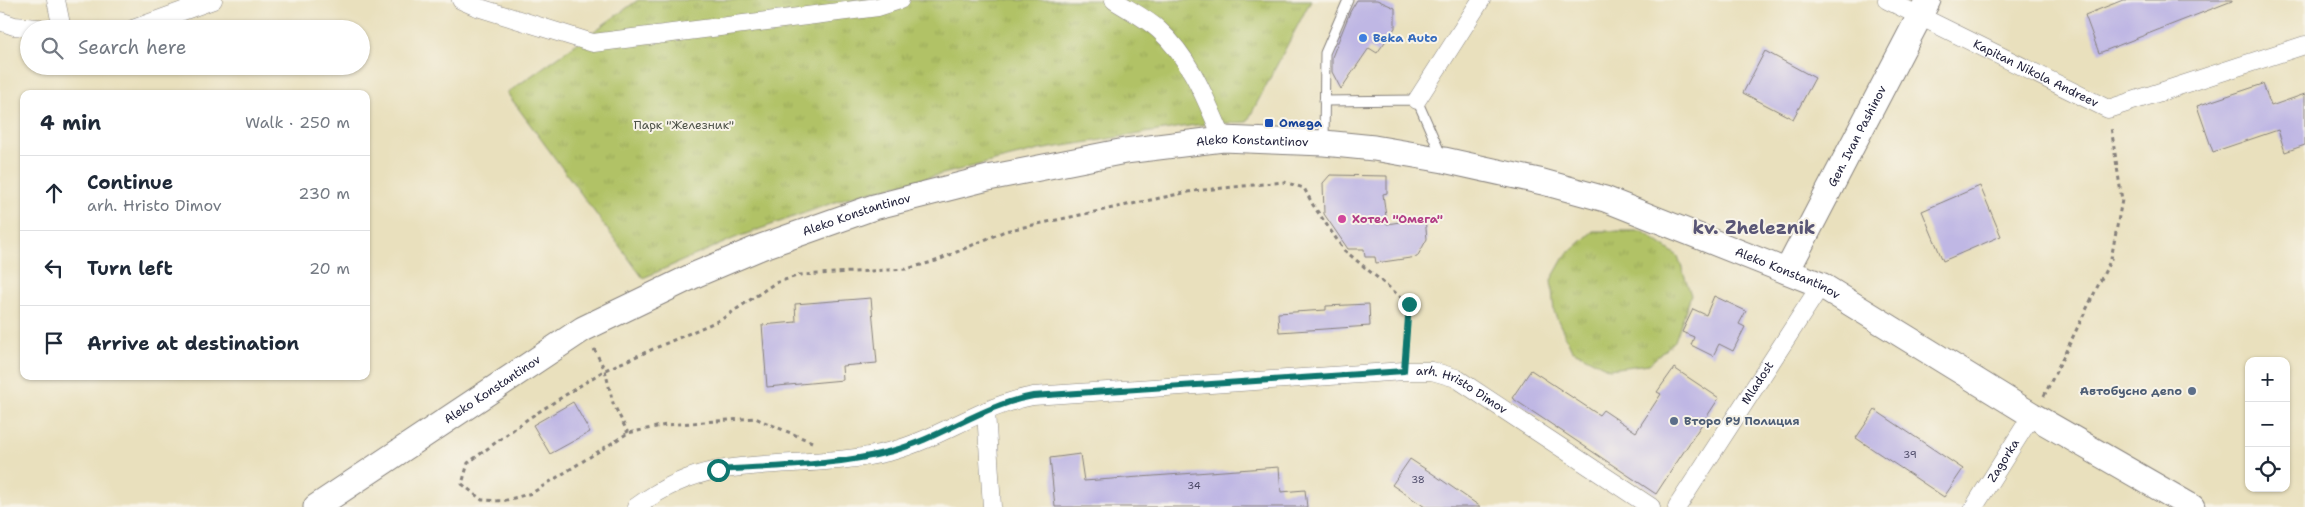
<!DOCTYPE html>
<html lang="en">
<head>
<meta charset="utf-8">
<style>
	:root { --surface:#fff; --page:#f2f2f3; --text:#1f2937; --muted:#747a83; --line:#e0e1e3 }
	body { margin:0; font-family:"Shantell Sans",sans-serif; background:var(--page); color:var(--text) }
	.controls { position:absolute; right:15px; bottom:15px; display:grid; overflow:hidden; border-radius:10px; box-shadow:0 1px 4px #0004 }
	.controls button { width:45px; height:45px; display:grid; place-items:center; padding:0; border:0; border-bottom:1px solid var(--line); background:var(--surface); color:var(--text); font:25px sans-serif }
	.stop { position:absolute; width:15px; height:15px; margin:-11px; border:4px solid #0f766e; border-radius:50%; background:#fff }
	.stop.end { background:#0f766e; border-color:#fff; box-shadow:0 1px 5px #0008 }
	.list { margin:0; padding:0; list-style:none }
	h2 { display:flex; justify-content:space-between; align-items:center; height:65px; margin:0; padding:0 20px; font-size:21px }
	h2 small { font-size:16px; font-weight:400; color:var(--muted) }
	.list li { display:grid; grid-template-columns:32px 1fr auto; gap:15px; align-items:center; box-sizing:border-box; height:75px; padding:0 20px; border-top:1px solid var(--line) }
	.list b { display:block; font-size:19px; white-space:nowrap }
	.list p { margin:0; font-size:16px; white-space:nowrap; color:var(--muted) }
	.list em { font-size:16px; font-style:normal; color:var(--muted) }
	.icon { flex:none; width:28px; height:28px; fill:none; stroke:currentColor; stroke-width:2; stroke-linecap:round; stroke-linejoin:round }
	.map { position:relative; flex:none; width:2305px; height:507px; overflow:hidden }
	.search { position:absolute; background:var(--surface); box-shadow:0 1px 4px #0004; left:20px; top:20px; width:350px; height:55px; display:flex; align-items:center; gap:12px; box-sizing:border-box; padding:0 18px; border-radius:28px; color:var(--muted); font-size:19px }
	.panel { position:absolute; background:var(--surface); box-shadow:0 1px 4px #0004; left:20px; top:90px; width:350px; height:290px; border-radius:10px }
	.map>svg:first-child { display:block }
</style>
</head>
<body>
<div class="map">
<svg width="2305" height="507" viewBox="0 0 2305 507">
	<defs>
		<pattern id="park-tufts" width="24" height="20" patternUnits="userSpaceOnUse" patternTransform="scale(1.25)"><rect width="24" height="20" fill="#b1c266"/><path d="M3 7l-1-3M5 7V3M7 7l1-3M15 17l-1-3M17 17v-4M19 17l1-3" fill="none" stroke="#98a659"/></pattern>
	</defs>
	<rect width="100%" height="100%" fill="#f7f3e8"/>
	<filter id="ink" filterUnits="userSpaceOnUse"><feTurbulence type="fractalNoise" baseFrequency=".02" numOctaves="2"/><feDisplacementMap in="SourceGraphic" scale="10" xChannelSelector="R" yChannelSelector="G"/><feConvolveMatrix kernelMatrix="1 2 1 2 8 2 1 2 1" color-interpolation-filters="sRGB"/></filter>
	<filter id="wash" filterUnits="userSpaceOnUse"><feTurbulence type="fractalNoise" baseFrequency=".0096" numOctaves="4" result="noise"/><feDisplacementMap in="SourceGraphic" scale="20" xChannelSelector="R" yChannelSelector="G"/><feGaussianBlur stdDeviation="1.12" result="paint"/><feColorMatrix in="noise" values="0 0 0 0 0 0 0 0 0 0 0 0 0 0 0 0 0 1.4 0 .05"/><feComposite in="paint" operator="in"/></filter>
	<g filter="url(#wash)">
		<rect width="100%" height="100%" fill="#e9e0bd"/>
		<g fill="url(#park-tufts)" stroke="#6a7250">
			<polygon points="638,0 1311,0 1247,122 1195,125 1039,150 846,198 735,238 643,278 507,93"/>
			<polygon points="1593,231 1642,231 1678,256 1691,295 1675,341 1649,364 1609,369 1572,350 1554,312 1551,280 1564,257"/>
		</g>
		<g id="blocks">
			<g fill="#bfb7e4">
				<polygon points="1357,0 1377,0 1395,8 1395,28 1377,53 1369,48 1341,89 1332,72 1332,57 1350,12"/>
				<polygon points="2123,0 2232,0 2232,1 2099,53 2085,15"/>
				<polygon points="1765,51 1815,78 1793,119 1743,93"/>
				<polygon points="2263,84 2271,106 2305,94 2305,145 2285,152 2278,130 2213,152 2197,106"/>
				<polygon points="1330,175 1387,176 1387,193 1383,194 1387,224 1425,218 1427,239 1417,257 1376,263 1375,257 1365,257 1364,249 1348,249 1324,214 1323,183"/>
				<polygon points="1980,186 2001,236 1943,261 1922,211"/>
				<polygon points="1714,296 1746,311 1739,324 1745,327 1733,351 1719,344 1713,356 1691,345 1694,337 1682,332 1693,309 1706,315"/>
				<polygon points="871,298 877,363 842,366 843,380 767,387 762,325 796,322 795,304"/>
				<polygon points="1369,304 1370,326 1279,332 1278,313 1326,310 1326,306"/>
				<polygon points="1674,368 1719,398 1656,494 1512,398 1531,370 1599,415 1603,410 1636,432 1661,394 1657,392"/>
				<polygon points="573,402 590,432 550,454 533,425"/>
				<polygon points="1875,410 1963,469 1944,497 1856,438"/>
				<polygon points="1080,454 1084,481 1279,467 1281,492 1305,490 1307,507 1055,507 1050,458"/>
				<polygon points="1410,459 1433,474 1481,507 1425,507 1392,485"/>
			</g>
		</g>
	</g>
	<g filter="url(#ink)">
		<use href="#blocks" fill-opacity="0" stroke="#86817c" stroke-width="1"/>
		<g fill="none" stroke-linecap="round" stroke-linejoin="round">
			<g stroke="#86817c" stroke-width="11">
				<g id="lane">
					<polyline points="1324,101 1417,100 1442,157"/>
					<polyline points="1324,142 1325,53 1348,0"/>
				</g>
			</g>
			<g stroke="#86817c" stroke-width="19">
				<g id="street">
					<polyline points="56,0 62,29"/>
					<polyline points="461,0 477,7 593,43 878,7 900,0"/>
					<path d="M1114,0C1129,10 1146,18 1159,30C1191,59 1206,100 1223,139"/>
					<path id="s1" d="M1887,0L2108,109L2305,45"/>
					<polyline points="0,21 14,26 50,29"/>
					<polyline points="133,29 213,0"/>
					<polyline points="1417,100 1481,0"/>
					<polyline points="986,411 992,507"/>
					<path id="s2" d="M636,507C660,489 689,475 718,470C776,460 835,466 892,451C941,438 983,405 1033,396L1404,371H1432L1456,378L1651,507"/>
					<path id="s3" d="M1677,507L1821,285"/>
					<path id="s4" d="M1974,507L2032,415"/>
				</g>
			</g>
			<g stroke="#86817c" stroke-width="27">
				<g id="secondary">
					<path id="s5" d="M1787,271L1928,0"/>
					<path id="s6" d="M316,507L583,329L697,274L761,247L874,207L988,178L1125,151L1223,139L1324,143L1374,148L1444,160L1543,182L1605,199L1821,285L2032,415L2192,507"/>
				</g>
			</g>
			<g stroke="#86817c" stroke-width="3" stroke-dasharray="4 4" stroke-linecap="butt">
				<polyline points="594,349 605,370 613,403 628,433"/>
				<polyline points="2044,396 2111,259 2122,200 2111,127"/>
				<polyline points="812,442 755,418 666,425 628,433 532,493 503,501 482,500 462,484 468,463 529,418 605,370 722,319 775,283 800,275 906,269 936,261 1005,231 1193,191 1284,182 1304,188 1313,205 1344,250 1409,304 1405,353"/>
			</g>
			<use href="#lane" stroke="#fff" stroke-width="9"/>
			<use href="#street" stroke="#fff" stroke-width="18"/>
			<use href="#secondary" stroke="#fff" stroke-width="25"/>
		</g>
	</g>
	<g fill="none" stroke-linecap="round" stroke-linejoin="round" filter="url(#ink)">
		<path stroke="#0f766e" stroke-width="6" d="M718,470C775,466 836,466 892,451C941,438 983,405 1033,396L1404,371L1409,304"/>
	</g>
	<circle fill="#3f7fe0" stroke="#f7f3e8" stroke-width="2" cx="1363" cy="38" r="5"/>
	<rect fill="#1a4fb4" stroke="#f7f3e8" stroke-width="2" x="1264" y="118" width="10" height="10" rx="2.5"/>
	<circle fill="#d1479c" stroke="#f7f3e8" stroke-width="2" cx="1342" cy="219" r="5"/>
	<g fill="#5c6f8a" stroke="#f7f3e8" stroke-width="2">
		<circle cx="2192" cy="391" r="5"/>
		<circle cx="1674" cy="421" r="5"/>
	</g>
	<g text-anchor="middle" stroke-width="4" stroke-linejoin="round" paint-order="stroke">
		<g font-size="10" fill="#494765">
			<text x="1910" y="458">39</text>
			<text x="1418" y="483">38</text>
			<text x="1194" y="489">34</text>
		</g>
		<g font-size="12" font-weight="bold" fill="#366cbe" stroke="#f7f3e8" text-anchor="start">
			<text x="1373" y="42">Beka Auto</text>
		</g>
		<g font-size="12" fill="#22223b" stroke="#f7f3e8">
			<text dy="4" stroke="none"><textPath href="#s1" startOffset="166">Kapitan Nikola Andreev</textPath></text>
			<text dy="4" stroke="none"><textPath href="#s5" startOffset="152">Gen. Ivan Pashinov</textPath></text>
			<text dy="4" stroke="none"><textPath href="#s6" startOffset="1022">Aleko Konstantinov</textPath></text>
			<text dy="4" stroke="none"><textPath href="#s6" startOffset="618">Aleko Konstantinov</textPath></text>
			<text dy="4" stroke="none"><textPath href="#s6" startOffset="1578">Aleko Konstantinov</textPath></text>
			<text dy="4" stroke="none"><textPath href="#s3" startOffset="148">Mladost</textPath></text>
			<text dy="4" stroke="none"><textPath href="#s6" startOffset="212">Aleko Konstantinov</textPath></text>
			<text dy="4" stroke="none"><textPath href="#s2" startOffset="852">arh. Hristo Dimov</textPath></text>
			<text dy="4" stroke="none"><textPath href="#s4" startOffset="55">Zagorka</textPath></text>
		</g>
		<g font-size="12" font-weight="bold" fill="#164399" stroke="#f7f3e8" text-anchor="start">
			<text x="1279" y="127">Omega</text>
		</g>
		<g font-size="12" fill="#4d5248" stroke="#f7f3e8">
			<text x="684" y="129">Парк "Железник"</text>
		</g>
		<g font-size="12" font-weight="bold" fill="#b23c85" stroke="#f7f3e8" text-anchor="start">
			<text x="1352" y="223">Хотел "Омега"</text>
		</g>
		<g font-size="12" font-weight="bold" fill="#4e5e75" stroke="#f7f3e8" text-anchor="end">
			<text x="2182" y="395">Автобусно депо</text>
			<text x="1684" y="425" text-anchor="start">Второ РУ Полиция</text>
		</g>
		<g font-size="18" font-weight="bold" fill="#595676" stroke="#f7f3e8">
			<text x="1754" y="234">kv. Zheleznik</text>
		</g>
	</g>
</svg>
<div class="controls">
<button>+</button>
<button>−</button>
<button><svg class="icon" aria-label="locate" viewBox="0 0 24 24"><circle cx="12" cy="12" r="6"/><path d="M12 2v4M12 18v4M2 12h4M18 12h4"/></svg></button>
</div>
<div class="stop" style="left:718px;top:470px"></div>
<div class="stop end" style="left:1409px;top:304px"></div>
<div class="search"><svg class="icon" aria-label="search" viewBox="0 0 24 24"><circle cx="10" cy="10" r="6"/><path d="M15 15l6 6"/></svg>Search here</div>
<section class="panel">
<h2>4 min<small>Walk · 250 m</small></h2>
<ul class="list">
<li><svg class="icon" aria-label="ahead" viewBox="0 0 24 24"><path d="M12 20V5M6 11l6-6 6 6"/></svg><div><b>Continue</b><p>arh. Hristo Dimov</p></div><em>230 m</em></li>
<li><svg class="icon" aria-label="left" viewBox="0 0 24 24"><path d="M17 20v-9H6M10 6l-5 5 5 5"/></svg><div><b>Turn left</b></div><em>20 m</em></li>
<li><svg class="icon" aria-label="arrive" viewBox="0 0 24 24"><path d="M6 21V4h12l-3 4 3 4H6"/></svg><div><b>Arrive at destination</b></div></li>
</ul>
</section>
</div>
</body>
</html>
